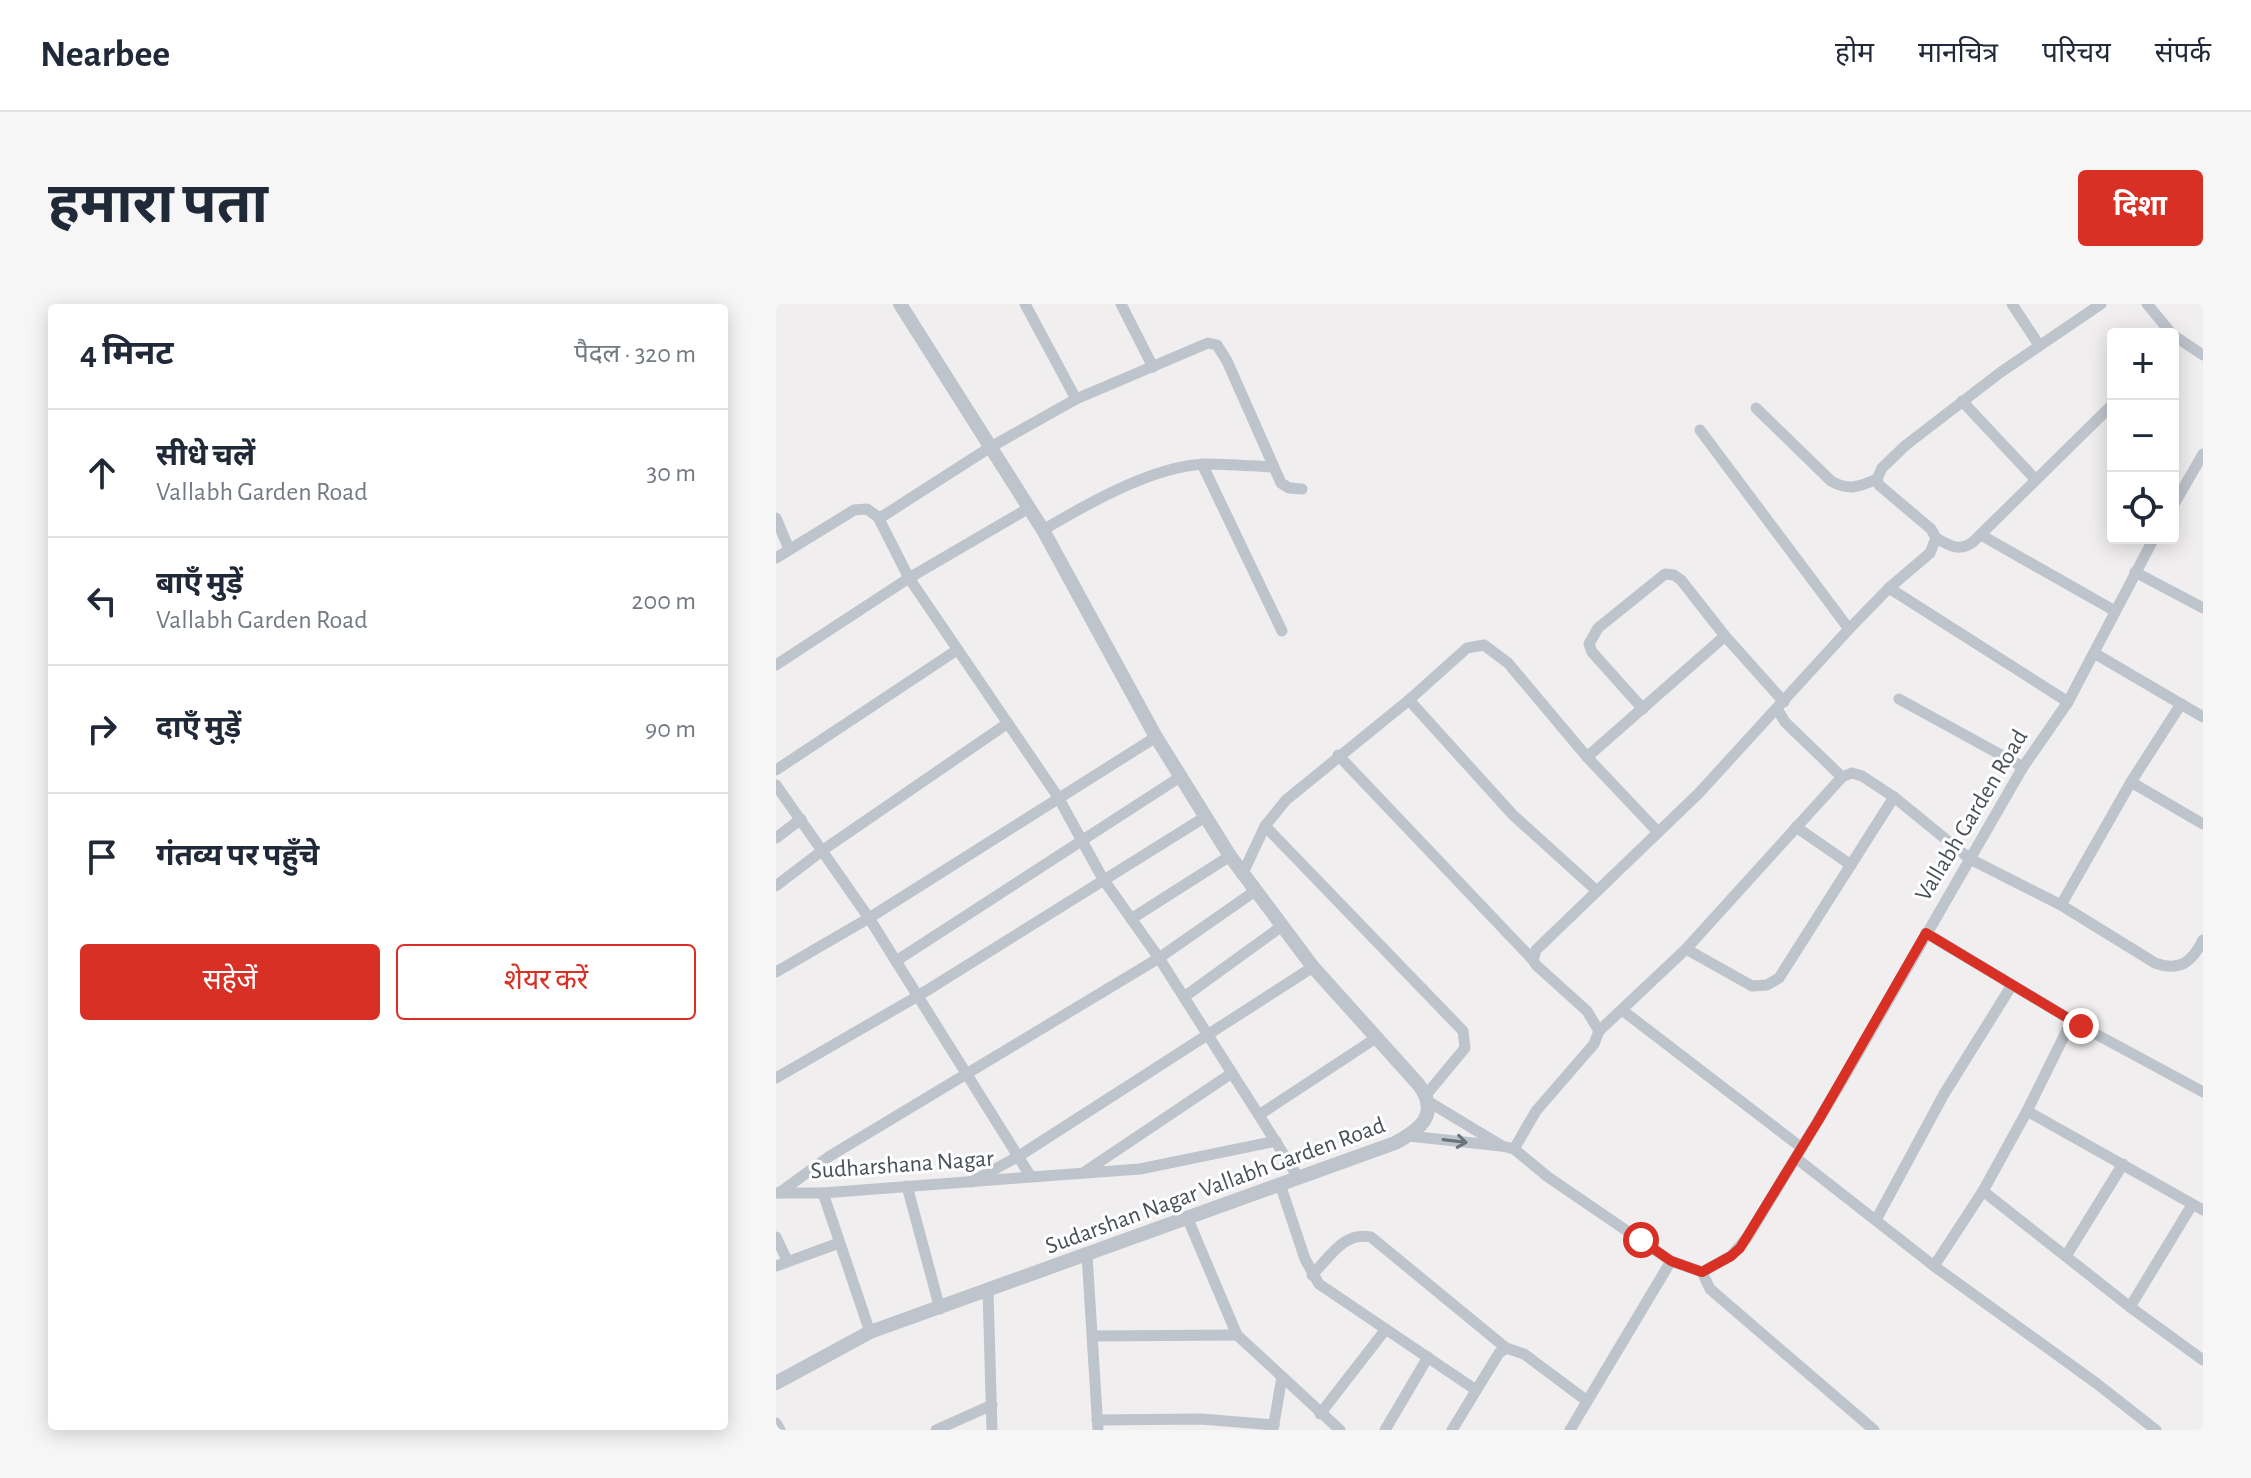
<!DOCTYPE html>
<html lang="hi">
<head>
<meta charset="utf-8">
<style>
	:root { --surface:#fff; --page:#f6f6f7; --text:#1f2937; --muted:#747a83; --line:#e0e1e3; --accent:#d93025 }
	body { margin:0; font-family:"Alegreya Sans","Noto Sans Devanagari",sans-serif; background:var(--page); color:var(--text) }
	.controls { position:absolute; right:24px; top:24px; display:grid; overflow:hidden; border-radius:8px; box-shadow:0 4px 20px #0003 }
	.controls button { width:72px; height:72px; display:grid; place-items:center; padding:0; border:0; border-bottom:2px solid var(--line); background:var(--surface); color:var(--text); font:40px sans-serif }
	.stop { position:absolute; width:24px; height:24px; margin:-18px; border:6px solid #d93025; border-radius:50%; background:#fff }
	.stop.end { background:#d93025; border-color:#fff; box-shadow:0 2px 8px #0008 }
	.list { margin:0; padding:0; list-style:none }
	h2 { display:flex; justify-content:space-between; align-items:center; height:104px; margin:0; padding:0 32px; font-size:34px }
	h2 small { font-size:26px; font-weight:400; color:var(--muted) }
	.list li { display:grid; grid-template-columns:52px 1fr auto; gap:24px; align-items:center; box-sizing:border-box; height:128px; padding:0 32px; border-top:2px solid var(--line) }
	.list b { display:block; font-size:30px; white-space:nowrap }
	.list p { margin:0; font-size:26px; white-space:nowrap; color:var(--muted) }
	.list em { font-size:26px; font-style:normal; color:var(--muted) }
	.actions { display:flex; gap:16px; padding:24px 32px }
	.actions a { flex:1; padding:18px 0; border:2px solid var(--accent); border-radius:8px; text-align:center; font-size:28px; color:var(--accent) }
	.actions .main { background:var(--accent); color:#fff }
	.icon { flex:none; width:44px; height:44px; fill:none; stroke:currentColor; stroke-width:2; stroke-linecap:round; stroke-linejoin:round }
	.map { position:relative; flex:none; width:1427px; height:1126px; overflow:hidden; border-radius:8px }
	header { display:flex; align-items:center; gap:48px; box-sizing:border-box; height:112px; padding:0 40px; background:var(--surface); border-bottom:2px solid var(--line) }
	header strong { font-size:38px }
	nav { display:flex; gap:44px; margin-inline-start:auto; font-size:28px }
	.intro { display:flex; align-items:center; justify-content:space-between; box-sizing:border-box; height:192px; padding:0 48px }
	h1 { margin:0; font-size:56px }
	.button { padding:20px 36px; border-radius:8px; background:var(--accent); color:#fff; font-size:28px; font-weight:700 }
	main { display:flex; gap:48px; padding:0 48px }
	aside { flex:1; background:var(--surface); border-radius:8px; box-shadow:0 4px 20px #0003 }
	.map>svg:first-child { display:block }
</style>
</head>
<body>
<header>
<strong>Nearbee</strong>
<nav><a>होम</a><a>मानचित्र</a><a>परिचय</a><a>संपर्क</a></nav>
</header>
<div class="intro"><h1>हमारा पता</h1><a class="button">दिशा</a></div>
<main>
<aside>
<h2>4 मिनट<small>पैदल · 320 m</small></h2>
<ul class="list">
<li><svg class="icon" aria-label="ahead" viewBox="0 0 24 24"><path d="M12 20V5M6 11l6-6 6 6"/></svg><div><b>सीधे चलें</b><p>Vallabh Garden Road</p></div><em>30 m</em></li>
<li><svg class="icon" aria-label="left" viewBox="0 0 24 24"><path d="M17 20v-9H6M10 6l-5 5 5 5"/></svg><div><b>बाएँ मुड़ें</b><p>Vallabh Garden Road</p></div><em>200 m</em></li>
<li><svg class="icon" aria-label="right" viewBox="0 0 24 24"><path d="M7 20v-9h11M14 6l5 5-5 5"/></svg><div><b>दाएँ मुड़ें</b></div><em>90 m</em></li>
<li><svg class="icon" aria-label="arrive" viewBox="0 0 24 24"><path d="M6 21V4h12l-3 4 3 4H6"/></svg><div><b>गंतव्य पर पहुँचे</b></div></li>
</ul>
<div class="actions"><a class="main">सहेजें</a><a>शेयर करें</a></div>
</aside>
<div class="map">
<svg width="1427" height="1126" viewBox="0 0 1427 1126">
	<rect width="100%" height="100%" fill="#f0eeee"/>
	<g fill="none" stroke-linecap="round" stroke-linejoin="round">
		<g stroke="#bec4cb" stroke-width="11">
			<polyline points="249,0 300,95"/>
			<polyline points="345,0 377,63"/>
			<polyline points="1236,0 1263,41"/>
			<polyline points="1371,0 1396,30"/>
			<polyline points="1397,31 1427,51"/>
			<polyline points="1186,97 1260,176"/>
			<path d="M980,104L1055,177C1073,187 1083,183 1101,175"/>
			<polyline points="924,126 1073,325"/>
			<polyline points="426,160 506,327"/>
			<polyline points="1397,202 1427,150"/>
			<polyline points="102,213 133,274 282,493 327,575 383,654 522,873"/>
			<polyline points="0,214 13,245"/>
			<path d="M267,226C311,200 377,162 429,160C451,160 475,162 497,163"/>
			<polyline points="1205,231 1339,307"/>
			<path d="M1160,234C1174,242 1183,248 1197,238L1337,100"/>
			<polyline points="0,254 78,206 91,205 102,213 107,212 213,144 300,95 432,39 441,41 451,57 505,179 513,184 526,185"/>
			<polyline points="1359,268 1427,304"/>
			<polyline points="1113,284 1292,398"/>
			<polyline points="1318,349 1427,413"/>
			<polyline points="0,361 133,274 253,204"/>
			<polyline points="1123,395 1247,463"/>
			<polyline points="633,396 737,511 821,587"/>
			<polyline points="867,405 816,348 813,340 822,324 889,270 898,271 905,276 949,332 1008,398"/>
			<polyline points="1001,405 1009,418 1066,473"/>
			<polyline points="562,451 757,656"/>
			<polyline points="811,453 949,332"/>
			<polyline points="0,466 181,346"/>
			<polyline points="1355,478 1427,520"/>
			<polyline points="0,481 93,614 255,873 364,865 500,837"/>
			<polyline points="489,522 687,727 689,744 650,791"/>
			<polyline points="1020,523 1075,561"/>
			<polyline points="0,534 25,515"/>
			<polyline points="466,571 489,522 510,496 633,396 691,344 708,341 732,359 811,453 881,527"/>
			<polyline points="0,582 47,546 232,419"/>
			<polyline points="1285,601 1355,478 1405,400"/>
			<polyline points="355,615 454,552"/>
			<polyline points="1150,629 1305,722 1427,788"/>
			<path d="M910,645L1066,473L1076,469L1086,472L1118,493L1194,555L1285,601L1379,659C1404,668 1416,658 1427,636"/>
			<polyline points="120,657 404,473"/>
			<polyline points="0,668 93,614 380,433"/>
			<polyline points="408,693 506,622"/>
			<polyline points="846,706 1026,844"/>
			<polyline points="823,727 910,645 976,682 991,681 1003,674 1118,493"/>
			<polyline points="0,774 142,692 429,513"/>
			<polyline points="653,798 726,842 738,845 772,873 895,957 926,968 955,952 971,934 1066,777 1247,463 1292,398 1378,234"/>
			<polyline points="1251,807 1427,906"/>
			<polyline points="483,811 600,734"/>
			<polyline points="633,832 725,842"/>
			<polyline points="738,845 760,807 818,740 823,727 811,707 760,661 757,656 760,646 923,489 1073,325 1113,284 1154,249 1160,234 1155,225 1103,181 1101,175 1106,164 1130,141 1225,68 1325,0"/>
			<polyline points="1020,854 1158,962 1320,1079 1380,1126"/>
			<polyline points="307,869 456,769"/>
			<polyline points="195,878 243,852 537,663"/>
			<polyline points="504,880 529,955 543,980 700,1086"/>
			<polyline points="131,882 164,1005"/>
			<polyline points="1207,887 1354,1003 1427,1056"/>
			<polyline points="1,889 47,889 255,873"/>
			<polyline points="3,889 54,852 383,654 479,587"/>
			<polyline points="47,889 94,1028"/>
			<polyline points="411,913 461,1031 564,1126"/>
			<polyline points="1100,916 1168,790 1236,681"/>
			<polyline points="0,933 11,956"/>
			<polyline points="311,951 322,1126"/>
			<polyline points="1290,952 1347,860"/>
			<polyline points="0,962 63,939"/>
			<polyline points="1158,962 1207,887 1251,807 1296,716"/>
			<polyline points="926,968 934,985 1098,1126"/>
			<path d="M536,971C554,953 568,927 595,933L730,1044"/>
			<polyline points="212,987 216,1126"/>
			<polyline points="1354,1003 1416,901"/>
			<polyline points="317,1032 461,1031"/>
			<polyline points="544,1110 610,1025"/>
			<polyline points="321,1116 425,1115 498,1121"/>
			<polyline points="0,1119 4,1126"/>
			<polyline points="497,1125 506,1073"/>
			<polyline points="160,1126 216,1101"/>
			<polyline points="609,1126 652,1053"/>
			<polyline points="676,1126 723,1049 730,1044 748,1050 811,1097"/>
			<polyline points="794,1126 895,957"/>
		</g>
		<path stroke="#bec4cb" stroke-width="14" d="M0,1079L94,1028L619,839C645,825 664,810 643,781L537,663L454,552L380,433L267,226L124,0"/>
	</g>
	<defs><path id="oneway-shaft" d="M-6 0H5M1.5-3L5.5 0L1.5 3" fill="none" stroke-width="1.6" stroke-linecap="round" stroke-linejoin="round" transform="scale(2)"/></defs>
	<use stroke="#6b737b" href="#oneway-shaft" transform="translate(679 837) rotate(7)"/>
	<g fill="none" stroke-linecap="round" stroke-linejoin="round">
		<polyline stroke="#d93025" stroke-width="10" points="865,936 895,957 926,968 955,952 964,944 1042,817 1150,629 1305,722"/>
	</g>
	<g text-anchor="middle" stroke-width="6" stroke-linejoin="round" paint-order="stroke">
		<g font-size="24" fill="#485059" stroke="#fff">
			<text transform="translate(1195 511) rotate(-59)" y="8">Vallabh Garden Road</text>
			<text transform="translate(126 860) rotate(-4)" y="8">Sudharshana Nagar</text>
			<text transform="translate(439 881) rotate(-20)" y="8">Sudarshan Nagar Vallabh Garden Road</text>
		</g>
	</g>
</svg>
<div class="controls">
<button>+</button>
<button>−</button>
<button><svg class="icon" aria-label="locate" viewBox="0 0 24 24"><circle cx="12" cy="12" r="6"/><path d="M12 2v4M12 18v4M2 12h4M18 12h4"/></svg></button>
</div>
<div class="stop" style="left:865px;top:936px"></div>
<div class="stop end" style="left:1305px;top:722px"></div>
</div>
</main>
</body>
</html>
